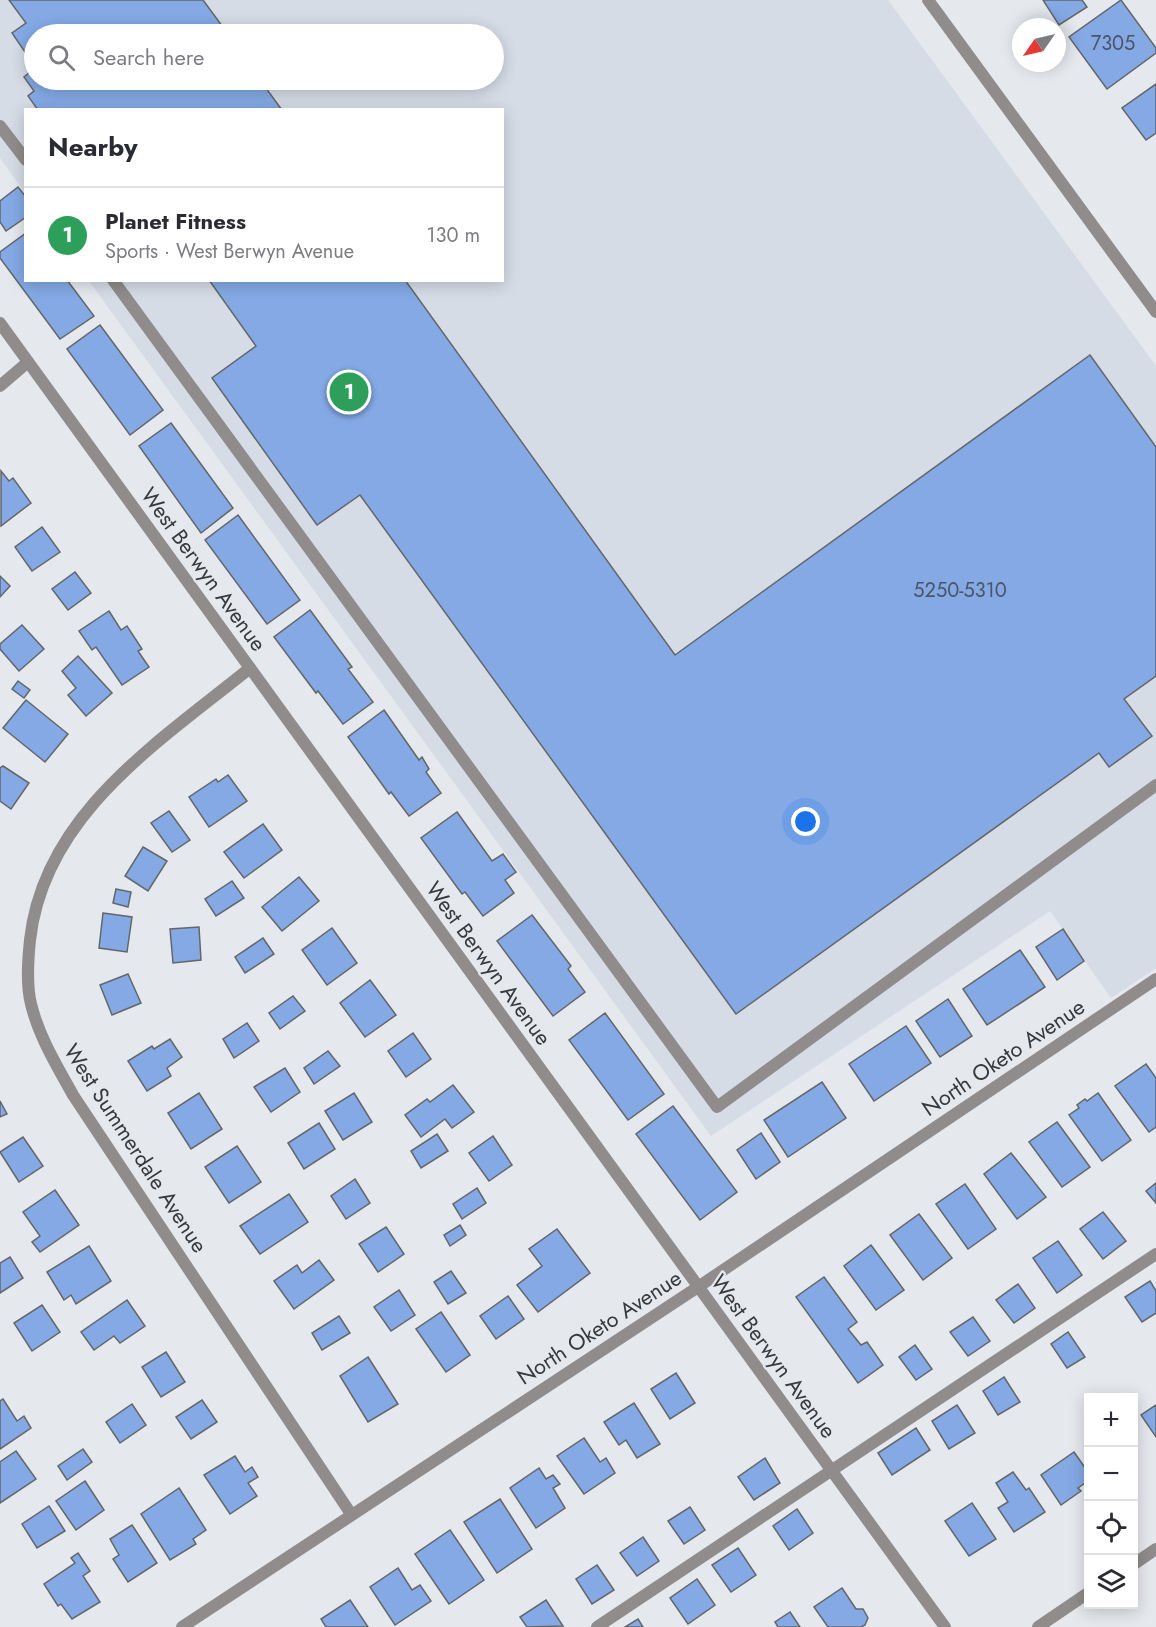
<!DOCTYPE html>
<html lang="en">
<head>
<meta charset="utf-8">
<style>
	:root { --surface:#fff; --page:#f2f2f3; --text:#2b2b33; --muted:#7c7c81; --line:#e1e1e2; --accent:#d93025 }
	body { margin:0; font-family:Jost,sans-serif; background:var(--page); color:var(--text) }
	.controls { position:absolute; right:18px; bottom:18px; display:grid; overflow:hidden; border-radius:0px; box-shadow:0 3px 15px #0003 }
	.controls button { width:54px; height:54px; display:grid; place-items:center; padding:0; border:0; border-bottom:2px solid var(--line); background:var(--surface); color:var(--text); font:30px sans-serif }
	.compass { position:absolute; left:1012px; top:18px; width:54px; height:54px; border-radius:50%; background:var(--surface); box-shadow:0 3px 15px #0003; rotate:236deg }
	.you { position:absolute; left:806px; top:822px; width:21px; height:21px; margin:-15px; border:4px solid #fff; border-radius:50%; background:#1a73e8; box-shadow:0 0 0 9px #1a73e833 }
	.badge { display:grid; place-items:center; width:39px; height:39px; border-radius:50%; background:var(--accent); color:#fff; font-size:20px; font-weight:700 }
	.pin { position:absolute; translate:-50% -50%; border:3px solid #fff; box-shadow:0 2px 6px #0006 }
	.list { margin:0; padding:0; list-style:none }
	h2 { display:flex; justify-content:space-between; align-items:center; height:78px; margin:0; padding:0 24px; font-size:26px }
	h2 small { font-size:20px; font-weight:400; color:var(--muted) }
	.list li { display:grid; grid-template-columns:39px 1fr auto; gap:18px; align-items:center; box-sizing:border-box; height:96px; padding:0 24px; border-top:2px solid var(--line) }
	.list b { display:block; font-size:22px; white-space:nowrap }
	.list p { margin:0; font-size:20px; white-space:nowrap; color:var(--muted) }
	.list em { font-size:20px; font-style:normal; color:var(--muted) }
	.icon { flex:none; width:33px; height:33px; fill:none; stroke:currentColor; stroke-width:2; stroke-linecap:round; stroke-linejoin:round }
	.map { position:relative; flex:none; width:1156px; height:1627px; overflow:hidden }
	.search { position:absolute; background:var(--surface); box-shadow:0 3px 15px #0003; left:24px; top:24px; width:480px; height:66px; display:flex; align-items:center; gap:15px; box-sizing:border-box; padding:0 21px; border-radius:33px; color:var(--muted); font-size:22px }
	.panel { position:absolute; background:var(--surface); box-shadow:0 3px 15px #0003; left:24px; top:108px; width:480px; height:174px; border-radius:0px }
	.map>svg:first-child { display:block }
</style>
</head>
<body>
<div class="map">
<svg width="1156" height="1627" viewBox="0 0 1156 1627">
	<rect width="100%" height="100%" fill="#e5e8ed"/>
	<path fill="#d5dce6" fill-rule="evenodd" d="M0,0H888L1156,366V968L1111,998L1050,911L711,1136L89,281L502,280V110H26L25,193L0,158ZM34,34H494V80H34Z"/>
	<g fill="#84a9e5" stroke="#63666a" stroke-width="1.5">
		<polygon points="9,0 203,0 228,34 34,34 34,50 27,55 12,33 26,23"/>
		<polygon points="1043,0 1082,0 1087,7 1059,25"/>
		<polygon points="1121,0 1156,48 1156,53 1107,89 1069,37"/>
		<polygon points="34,69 34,80 260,80 282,110 38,110 28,96 34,91 24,77"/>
		<polygon points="1156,84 1156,133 1146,140 1122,108"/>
		<polygon points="18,187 26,197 26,217 6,231 0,222 0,201"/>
		<polygon points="26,233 26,280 67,280 94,316 60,339 0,258 0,252"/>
		<polygon points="209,280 405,280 675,655 1090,355 1156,447 1156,676 1124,699 1152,736 1109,767 1099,753 736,1014 360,495 317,525 212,378 256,346"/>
		<polygon points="100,325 163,410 130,435 67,349"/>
		<polygon points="171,423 233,508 201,533 139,446"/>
		<polygon points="1,471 9,481 13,478 31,503 1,526"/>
		<polygon points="238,515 300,600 267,624 205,540"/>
		<polygon points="42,527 60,552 32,571 15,547"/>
		<polygon points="75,572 91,593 68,610 52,589"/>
		<polygon points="0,576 10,586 0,597"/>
		<polygon points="310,610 352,667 348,669 373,702 343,724 318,691 316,693 274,637"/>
		<polygon points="109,611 121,630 127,626 142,649 138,651 149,667 122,685 96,647 92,650 79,631"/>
		<polygon points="22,625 44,649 19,671 0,649 0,644"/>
		<polygon points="78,656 112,693 86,716 68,695 76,688 62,671"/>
		<polygon points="18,681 30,690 24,698 12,689"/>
		<polygon points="26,700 68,734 45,762 3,728"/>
		<polygon points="384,710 419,760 422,757 429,769 426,772 441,793 409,816 391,792 389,794 348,737"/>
		<polygon points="3,766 29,783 11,809 0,801 0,768"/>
		<polygon points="228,775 247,801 209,827 189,797 216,779 218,782"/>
		<polygon points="169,811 190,840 172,852 151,823"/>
		<polygon points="457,812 492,861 503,854 516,872 505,880 514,893 483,916 465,892 462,894 421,838"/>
		<polygon points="263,824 282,850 244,878 224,852"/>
		<polygon points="143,847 167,861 148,891 125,876"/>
		<polygon points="299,877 319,901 282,931 262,907"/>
		<polygon points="232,881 244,898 216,916 205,899"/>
		<polygon points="116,889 131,892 128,907 113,903"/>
		<polygon points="103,913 132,917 127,952 99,948"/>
		<polygon points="532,915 571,966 568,969 585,992 553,1016 497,941"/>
		<polygon points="199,927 201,960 173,963 170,929"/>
		<polygon points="332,928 357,963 327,985 302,950"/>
		<polygon points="1063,929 1084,961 1057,980 1036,947"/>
		<polygon points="263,938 274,954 245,973 235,957"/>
		<polygon points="1020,950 1045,987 987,1025 963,989"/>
		<polygon points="128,974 141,1003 112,1015 100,985"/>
		<polygon points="370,980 396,1015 365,1037 340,1003"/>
		<polygon points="293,996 305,1011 280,1029 269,1013"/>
		<polygon points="948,999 972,1036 940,1057 916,1021"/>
		<polygon points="605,1013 664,1094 628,1120 569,1040"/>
		<polygon points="247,1023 259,1041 234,1058 223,1039"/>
		<polygon points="906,1026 931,1063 874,1101 849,1064"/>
		<polygon points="413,1033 431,1059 406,1077 388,1051"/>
		<polygon points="170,1039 182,1057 167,1068 171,1076 147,1091 128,1061 152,1046 154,1049"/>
		<polygon points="328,1051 340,1066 314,1084 304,1068"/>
		<polygon points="1146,1064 1156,1078 1156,1127 1149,1132 1115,1086"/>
		<polygon points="285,1068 300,1092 271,1112 254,1087"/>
		<polygon points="822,1082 846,1118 788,1157 764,1120"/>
		<polygon points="453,1085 474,1112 452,1128 445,1119 421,1137 405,1115 427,1099 430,1102"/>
		<polygon points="199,1093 222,1129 191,1149 168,1113"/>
		<polygon points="354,1093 372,1122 343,1140 325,1111"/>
		<polygon points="1098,1093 1131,1140 1102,1161 1069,1115 1079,1108 1077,1105 1085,1099 1087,1101"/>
		<polygon points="0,1101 7,1114 0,1117"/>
		<polygon points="673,1106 737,1192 700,1220 636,1134"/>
		<polygon points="1057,1122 1090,1167 1062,1187 1029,1142"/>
		<polygon points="319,1123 335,1149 304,1169 288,1143"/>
		<polygon points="761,1133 780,1162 756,1179 737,1150"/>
		<polygon points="437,1134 448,1151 421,1168 411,1151"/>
		<polygon points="493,1136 512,1165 489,1181 469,1153"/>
		<polygon points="23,1137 43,1166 19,1182 0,1152"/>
		<polygon points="237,1146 261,1182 229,1203 205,1167"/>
		<polygon points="1011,1153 1046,1197 1017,1219 984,1174"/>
		<polygon points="355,1179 370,1203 346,1219 331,1196"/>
		<polygon points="1156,1183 1156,1203 1146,1191"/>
		<polygon points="965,1184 996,1229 968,1249 936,1204"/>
		<polygon points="477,1188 486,1203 462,1219 453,1204"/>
		<polygon points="55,1190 79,1225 40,1252 32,1242 40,1236 23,1212"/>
		<polygon points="289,1194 308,1222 260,1254 240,1226"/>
		<polygon points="1103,1212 1126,1241 1103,1259 1080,1229"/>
		<polygon points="919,1214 952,1258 923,1280 890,1235"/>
		<polygon points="460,1225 466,1235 450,1246 444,1235"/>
		<polygon points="386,1227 404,1254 378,1272 359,1244"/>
		<polygon points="557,1229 590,1273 538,1312 517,1285 542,1266 529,1249"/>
		<polygon points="1058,1241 1082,1275 1057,1293 1033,1258"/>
		<polygon points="871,1245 904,1290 876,1310 844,1266"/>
		<polygon points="89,1246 111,1281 76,1304 71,1295 64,1300 47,1272"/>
		<polygon points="10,1257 23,1278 0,1293 0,1263"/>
		<polygon points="319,1260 334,1280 294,1309 274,1281 297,1265 302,1273"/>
		<polygon points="451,1271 466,1293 448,1304 434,1282"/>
		<polygon points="824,1277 857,1322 848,1329 861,1345 867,1342 883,1365 858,1383 796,1297"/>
		<polygon points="1150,1281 1156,1291 1156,1313 1142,1322 1125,1297"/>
		<polygon points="1018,1284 1035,1308 1014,1323 996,1300"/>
		<polygon points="399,1290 415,1315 391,1331 374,1307"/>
		<polygon points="508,1296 524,1319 496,1339 480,1316"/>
		<polygon points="127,1300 145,1326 120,1343 114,1336 94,1350 81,1332"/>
		<polygon points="42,1305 60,1332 32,1351 14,1323"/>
		<polygon points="441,1312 470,1355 446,1372 416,1329"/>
		<polygon points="339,1316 350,1333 322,1350 312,1333"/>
		<polygon points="973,1317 990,1341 968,1356 950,1332"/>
		<polygon points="1068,1332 1085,1357 1067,1368 1051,1344"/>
		<polygon points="915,1345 932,1369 916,1380 899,1357"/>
		<polygon points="166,1352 185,1382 161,1397 142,1367"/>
		<polygon points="368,1357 398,1404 368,1422 340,1376"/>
		<polygon points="676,1373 695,1403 670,1419 651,1389"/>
		<polygon points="1004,1377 1020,1402 998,1415 983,1391"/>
		<polygon points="3,1399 17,1421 24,1416 31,1428 0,1449 0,1401"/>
		<polygon points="202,1400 217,1422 191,1439 176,1417"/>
		<polygon points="634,1403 660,1444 637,1458 626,1440 619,1445 604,1422"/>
		<polygon points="132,1404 146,1425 120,1443 106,1422"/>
		<polygon points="957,1405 975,1433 949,1449 932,1421"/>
		<polygon points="1156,1405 1156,1437 1141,1415"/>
		<polygon points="916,1428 930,1450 892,1475 878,1453"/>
		<polygon points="584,1438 600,1462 606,1458 615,1473 584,1494 557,1456"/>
		<polygon points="83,1449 92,1462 67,1480 58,1466"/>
		<polygon points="16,1451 36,1479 0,1503 0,1462"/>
		<polygon points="1074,1452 1088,1472 1088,1481 1078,1488 1081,1491 1061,1505 1041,1475"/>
		<polygon points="235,1456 245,1472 252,1467 258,1477 248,1483 257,1496 230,1514 204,1475"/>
		<polygon points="765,1458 780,1483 754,1500 738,1477"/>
		<polygon points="539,1468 546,1479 553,1475 560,1484 553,1488 565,1508 536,1528 510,1488"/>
		<polygon points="1013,1472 1026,1490 1029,1488 1045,1512 1014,1532 998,1508 1008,1502 996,1483"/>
		<polygon points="85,1481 104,1510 76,1530 56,1501"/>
		<polygon points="179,1488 206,1530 193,1539 196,1544 170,1560 141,1514"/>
		<polygon points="500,1499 532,1549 497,1573 464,1522"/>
		<polygon points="972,1503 996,1539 969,1556 945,1521"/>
		<polygon points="49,1506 65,1531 37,1548 22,1524"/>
		<polygon points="690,1507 705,1530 684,1544 668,1521"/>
		<polygon points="797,1509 813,1533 789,1550 773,1526"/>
		<polygon points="132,1525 157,1563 128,1582 113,1559 119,1555 110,1539"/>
		<polygon points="450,1530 484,1580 449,1604 415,1554"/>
		<polygon points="643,1537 659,1561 637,1576 620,1553"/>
		<polygon points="738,1548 756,1575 731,1592 712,1565"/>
		<polygon points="78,1553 90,1571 83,1576 100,1602 72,1619 61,1604 58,1606 44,1584 75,1563 71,1558"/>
		<polygon points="597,1565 614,1590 592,1604 576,1579"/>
		<polygon points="398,1568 412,1590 420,1585 431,1601 395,1625 370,1587"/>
		<polygon points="697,1579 715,1605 688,1624 670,1598"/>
		<polygon points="842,1588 856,1609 863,1609 868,1618 865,1625 861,1627 828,1627 814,1607"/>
		<polygon points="350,1600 368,1627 326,1627 321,1619"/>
		<polygon points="546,1600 563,1626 527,1627 520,1617"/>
		<polygon points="790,1612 800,1627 778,1627 775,1622"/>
		<polygon points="638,1619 643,1627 625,1627"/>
	</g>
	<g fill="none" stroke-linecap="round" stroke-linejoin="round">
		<g stroke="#8f8c8b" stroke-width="12">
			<polyline points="0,126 26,160"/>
			<polyline points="113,280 717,1107 1156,785"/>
			<polyline points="597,1627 1156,1254"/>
		</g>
		<g stroke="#8f8c8b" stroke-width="12">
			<polyline points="0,323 945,1627"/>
			<polyline points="0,386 28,362"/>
			<path d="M250,668C159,742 44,814 30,940C28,960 26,984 31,1004C39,1037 57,1066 73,1095L351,1514"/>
			<polyline points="1134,1564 1156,1549"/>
			<polyline points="182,1627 698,1287 1156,979"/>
			<polyline points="1038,1627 1088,1593"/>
		</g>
		<polyline stroke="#8f8c8b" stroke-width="12" points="928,0 1156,312"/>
	</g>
	<g text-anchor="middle" stroke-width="4.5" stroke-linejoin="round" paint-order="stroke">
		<g font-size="20" fill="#4b5566">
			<text x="1113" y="50">7305</text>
			<text x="960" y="597">5250-5310</text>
		</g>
		<g font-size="22" fill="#38393b" stroke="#e5e8ed">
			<text transform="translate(204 569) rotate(54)" y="8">West Berwyn Avenue</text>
			<text transform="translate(489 963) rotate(54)" y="8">West Berwyn Avenue</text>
			<text transform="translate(1003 1057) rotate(-34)" y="8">North Oketo Avenue</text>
			<text transform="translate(136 1148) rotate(57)" y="8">West Summerdale Avenue</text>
			<text transform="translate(599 1327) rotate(-33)" y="8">North Oketo Avenue</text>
			<text transform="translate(774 1356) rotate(54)" y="8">West Berwyn Avenue</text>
		</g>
	</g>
</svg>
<div class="controls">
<button>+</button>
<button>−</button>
<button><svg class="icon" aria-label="locate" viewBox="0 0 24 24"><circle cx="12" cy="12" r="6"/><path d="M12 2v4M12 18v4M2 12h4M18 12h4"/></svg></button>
<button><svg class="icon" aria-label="layers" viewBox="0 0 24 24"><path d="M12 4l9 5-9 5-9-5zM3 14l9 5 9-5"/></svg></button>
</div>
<svg class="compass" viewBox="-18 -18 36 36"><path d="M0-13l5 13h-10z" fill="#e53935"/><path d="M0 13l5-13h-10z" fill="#7c7c81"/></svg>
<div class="you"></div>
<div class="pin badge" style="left:349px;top:392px;background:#2e9e5b">1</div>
<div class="search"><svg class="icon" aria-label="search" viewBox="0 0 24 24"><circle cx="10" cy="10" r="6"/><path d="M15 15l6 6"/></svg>Search here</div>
<section class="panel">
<h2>Nearby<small></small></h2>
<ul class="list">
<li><span class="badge" style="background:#2e9e5b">1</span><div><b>Planet Fitness</b><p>Sports · West Berwyn Avenue</p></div><em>130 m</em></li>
</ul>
</section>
</div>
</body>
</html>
